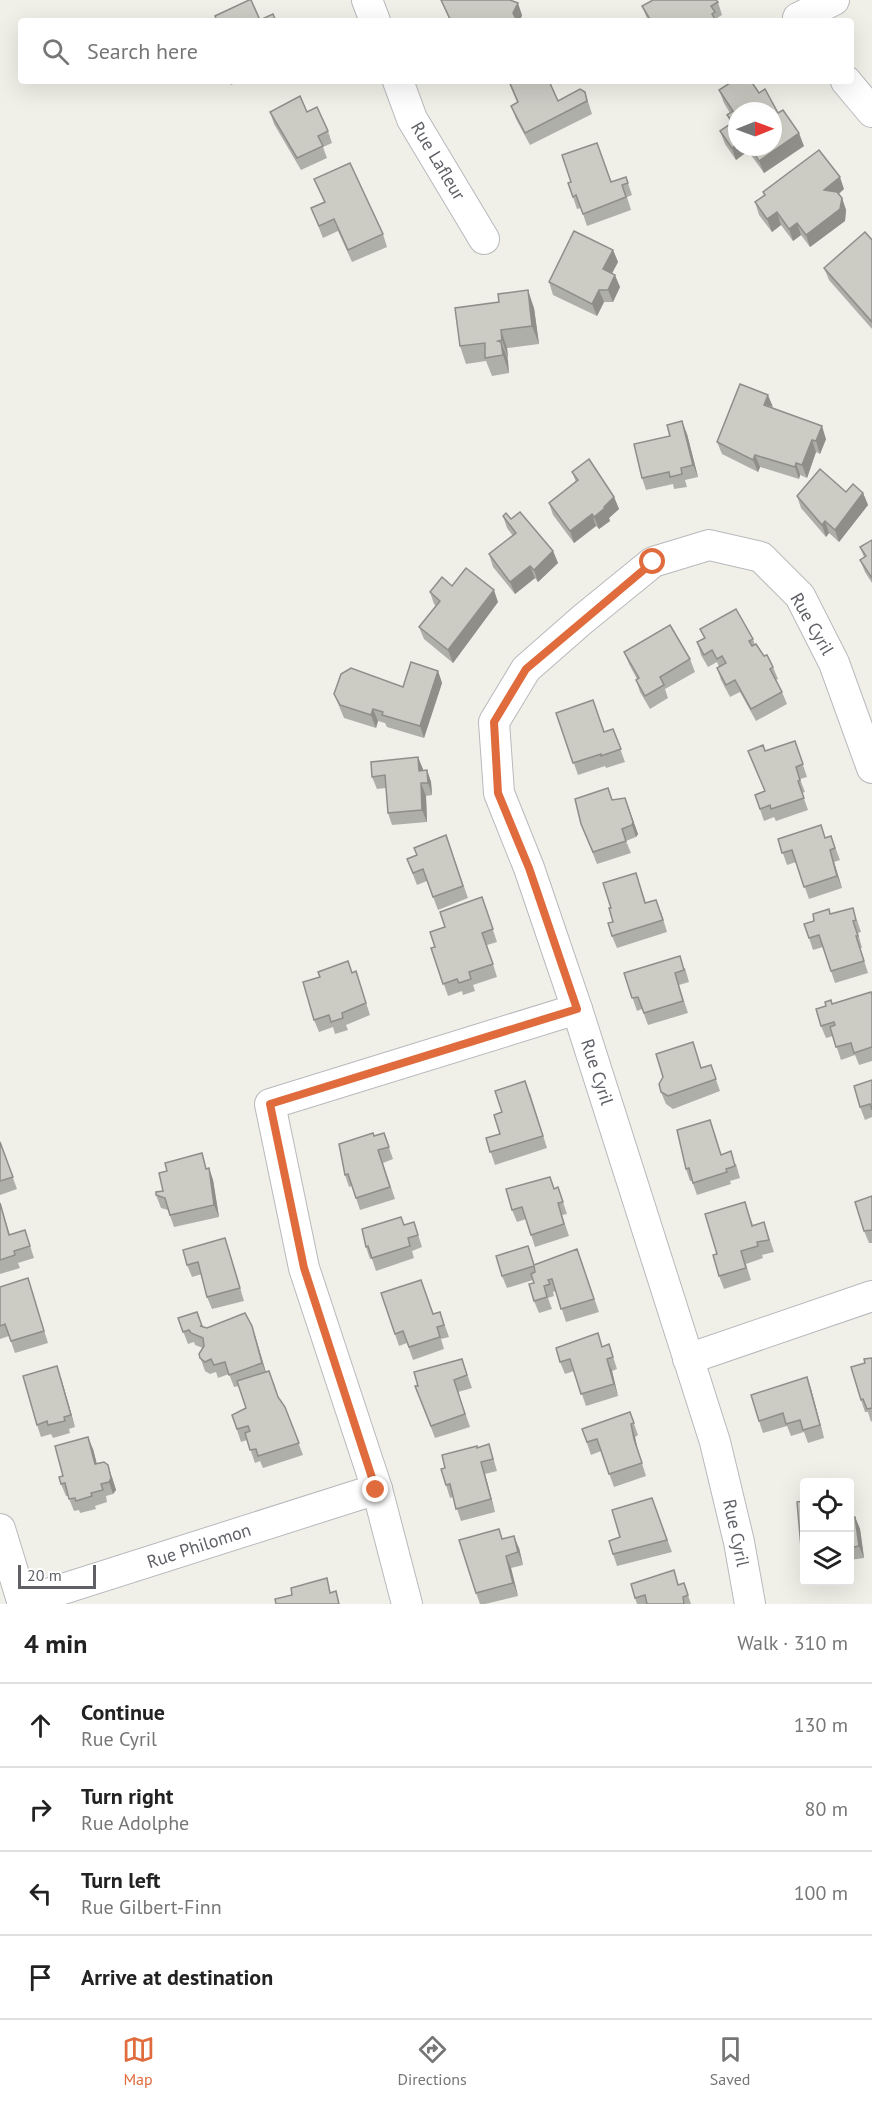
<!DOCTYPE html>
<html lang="en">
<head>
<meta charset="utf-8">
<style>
	:root { --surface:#fff; --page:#f6f6f6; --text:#222; --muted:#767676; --line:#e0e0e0; --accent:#e06c3e }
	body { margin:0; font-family:"PT Sans",sans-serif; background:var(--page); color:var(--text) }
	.controls { position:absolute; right:18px; bottom:18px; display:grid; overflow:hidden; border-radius:6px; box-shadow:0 6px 24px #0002 }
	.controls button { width:54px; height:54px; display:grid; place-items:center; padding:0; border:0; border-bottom:2px solid var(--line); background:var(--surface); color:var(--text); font:30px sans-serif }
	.compass { position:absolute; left:728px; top:102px; width:54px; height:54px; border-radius:50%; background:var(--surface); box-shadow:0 6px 24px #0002; rotate:89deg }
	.scale { position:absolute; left:18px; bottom:15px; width:78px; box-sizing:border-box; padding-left:6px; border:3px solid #5f6167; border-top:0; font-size:16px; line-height:21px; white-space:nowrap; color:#5f6167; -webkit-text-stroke:4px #fff; paint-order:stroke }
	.stop { position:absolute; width:18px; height:18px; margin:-14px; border:4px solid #e06c3e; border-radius:50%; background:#fff }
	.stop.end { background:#e06c3e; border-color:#fff; box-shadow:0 2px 6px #0008 }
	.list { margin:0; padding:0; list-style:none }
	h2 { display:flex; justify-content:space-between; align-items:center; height:78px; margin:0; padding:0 24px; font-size:26px }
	h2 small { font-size:20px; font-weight:400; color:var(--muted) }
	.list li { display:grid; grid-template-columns:39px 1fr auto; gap:18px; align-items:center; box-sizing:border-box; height:84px; padding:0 24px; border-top:2px solid var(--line) }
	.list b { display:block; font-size:22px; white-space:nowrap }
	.list p { margin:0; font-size:20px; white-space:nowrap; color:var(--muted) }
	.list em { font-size:20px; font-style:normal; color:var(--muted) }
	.icon { flex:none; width:33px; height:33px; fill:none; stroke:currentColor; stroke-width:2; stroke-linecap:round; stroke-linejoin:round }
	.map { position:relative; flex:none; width:872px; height:1604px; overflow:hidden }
	.search { position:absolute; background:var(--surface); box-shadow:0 6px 24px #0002; left:18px; right:18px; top:18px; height:66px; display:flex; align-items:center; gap:15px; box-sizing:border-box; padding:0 21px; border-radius:6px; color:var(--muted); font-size:22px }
	.sheet { height:414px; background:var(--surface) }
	nav { display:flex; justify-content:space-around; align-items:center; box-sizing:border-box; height:84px; border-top:2px solid var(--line); background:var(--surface); font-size:16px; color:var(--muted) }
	nav a { display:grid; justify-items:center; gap:3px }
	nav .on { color:var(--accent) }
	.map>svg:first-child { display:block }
</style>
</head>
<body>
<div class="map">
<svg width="872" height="1604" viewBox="0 0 872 1604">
	<rect width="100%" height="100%" fill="#f0f0e8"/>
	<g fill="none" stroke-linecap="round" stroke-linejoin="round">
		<g stroke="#b8b9bd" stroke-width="32">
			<g id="minor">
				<polyline points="367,0 375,21"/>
				<polyline points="798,18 834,0"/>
				<polyline points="398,81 412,119 484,239"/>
				<polyline points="846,81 872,112"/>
				<polyline points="688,1359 872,1296"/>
				<polyline points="0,1529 23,1604"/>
				<polyline points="22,1602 377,1489"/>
				<polyline points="407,1604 377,1489 304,1268 270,1104 577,1009"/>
				<polyline points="750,1604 739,1542 715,1442 577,1009 529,868 499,793 494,722 526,669 583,619 653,562 709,545 761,557 800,596 834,663 872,768"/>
			</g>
		</g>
		<use href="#minor" stroke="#fff" stroke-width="30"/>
	</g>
	<g fill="#afafa9" fill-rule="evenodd">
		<polygon points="441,0 522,15 520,21 450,21"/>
		<polygon points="718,2 722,15 717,18 718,21 648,21 642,6"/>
		<polygon points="229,81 239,81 231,85"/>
		<polygon points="508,81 558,101 585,92 592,114 530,145 516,119 511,106 517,102"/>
		<path d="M719,90L759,93L778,113L804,146L764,173L748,151L736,160L725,144L720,131L731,124L727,115L730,113L724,103ZM737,111L773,147H737Z"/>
		<polygon points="270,112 307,112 328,131 332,143 323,147 327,158 301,170 274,124"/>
		<polygon points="626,177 632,195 627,197 631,210 587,226 581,208 577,209 573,197"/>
		<polygon points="314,179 383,234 387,247 352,262 338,231 323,238 311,208 324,202"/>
		<polygon points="844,189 839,194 842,198 846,210 845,221 810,247 801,235 793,241 781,225 772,232 759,215 755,202 764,195 763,192"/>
		<polygon points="872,240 872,329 829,280 824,268"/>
		<polygon points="613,250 618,262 612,273 620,287 613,302 604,302 597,316 553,295 549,282"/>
		<polygon points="534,308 539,344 507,348 508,358 507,358 509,373 492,376 486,361 466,364 460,346"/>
		<polygon points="772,408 826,439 820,454 816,452 807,478 800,475 799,479 760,467 758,472 722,454 717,442"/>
		<polygon points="687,434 698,477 685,480 687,487 674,489 673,484 646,490 642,478 670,436"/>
		<polygon points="572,472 614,497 619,509 609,518 610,521 599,529 596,526 574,543 553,515 549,503 576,482"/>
		<polygon points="846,492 863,493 868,505 839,542 829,533 826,537 801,508 797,496"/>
		<polygon points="503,516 511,519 553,551 558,563 538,582 535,578 515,594 493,567 489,554 513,536 507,528"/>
		<polygon points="872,540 872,583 865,572 860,560 864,557 860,547"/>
		<polygon points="430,592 498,602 453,663 424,639 419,627 436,606 434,604"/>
		<polygon points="700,629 753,639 755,645 773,667 778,679 776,680 782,692 787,704 756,721 740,692 730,697 721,680 717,668 719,667 717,662 708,667 701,655 697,642 704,638"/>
		<polygon points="624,652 690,659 695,672 665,689 668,698 650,709 640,692 636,680 637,679 629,664"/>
		<polygon points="438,671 442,683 424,738 387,727 385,723 378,721 376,728 344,718 334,694 403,687"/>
		<polygon points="556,713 604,732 613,729 625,762 606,768 605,766 578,775"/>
		<polygon points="795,741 807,777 800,779 805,792 802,793 808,810 776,821 774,817 764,821 755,795 765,791 748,751 765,751"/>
		<polygon points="423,769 423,771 427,770 431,782 432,795 426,796 427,822 392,825 388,813 386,788 377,789 372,777"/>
		<polygon points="625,798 638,834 636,837 626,841 631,853 597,864 581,824 612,800"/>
		<polygon points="446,835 468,898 438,910 427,881 417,885 407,859 417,855"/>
		<polygon points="831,836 840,860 834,862 842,888 809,899 796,862 787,865 778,839 826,838"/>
		<polygon points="640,885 646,903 661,912 667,932 617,948 612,936 613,922 611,908"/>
		<polygon points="482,897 497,942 487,945 497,977 473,985 475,991 463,995 462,991 448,996 431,948 435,947 445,927"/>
		<polygon points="830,914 857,920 861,932 858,933 862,948 860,948 868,973 835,983 823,947 813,950 809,938 814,921"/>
		<polygon points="685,968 689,982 679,985 688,1013 648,1025 642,1009 637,1011 624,973"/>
		<polygon points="352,973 360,984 370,1015 346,1025 348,1030 335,1034 333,1027 319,1032 314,1020"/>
		<polygon points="872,995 872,1061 859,1065 855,1055 841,1060 833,1036 826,1038 821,1026 832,1004"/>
		<polygon points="711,1065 720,1091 673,1109 666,1104 661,1092 702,1068"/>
		<polygon points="872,1080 872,1117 865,1120 860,1107"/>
		<polygon points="530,1093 547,1148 495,1165 486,1138 500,1134 502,1112"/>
		<polygon points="714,1132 721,1155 736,1164 740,1178 730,1181 731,1184 697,1195 692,1181 690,1181 686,1169"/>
		<polygon points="384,1133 393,1159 383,1163 395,1199 360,1210 352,1186 349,1187 345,1175 374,1136"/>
		<polygon points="0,1142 17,1189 0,1195"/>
		<polygon points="209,1168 213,1180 219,1217 174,1227 168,1210 161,1208 156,1195 163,1191"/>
		<polygon points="558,1187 567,1214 562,1215 569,1236 535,1247 526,1219 517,1222 512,1210"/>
		<polygon points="872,1196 872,1243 869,1243 864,1231"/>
		<polygon points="0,1203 10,1235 25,1230 34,1258 18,1263 20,1268 0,1274"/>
		<polygon points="749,1214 753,1225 764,1222 774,1252 762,1255 763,1258 746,1264 751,1280 724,1289 719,1276 717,1254"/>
		<polygon points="414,1222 422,1247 412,1251 414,1258 376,1271 372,1259 370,1259 366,1247 404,1225"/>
		<polygon points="577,1249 599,1312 566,1322 556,1291 553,1292 554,1296 548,1298 552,1309 539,1313 534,1301 533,1280 507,1288 502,1276"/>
		<polygon points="229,1250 244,1301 212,1309 207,1297 202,1274 192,1277 187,1265"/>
		<polygon points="0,1287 32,1291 48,1343 15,1353 9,1336 0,1339"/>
		<polygon points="381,1293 433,1314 440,1312 449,1337 441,1339 444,1349 413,1360 407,1343 399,1346"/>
		<polygon points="197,1312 203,1327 207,1328 252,1326 266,1372 274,1383 279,1399 285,1407 303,1455 263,1468 260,1461 255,1463 247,1440 241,1442 232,1415 246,1408 239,1386 234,1387 229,1374 218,1378 216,1372 210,1374 205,1371 199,1354 203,1348 195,1345 194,1342 188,1344 178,1318"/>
		<polygon points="609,1344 617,1369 612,1371 618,1396 586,1406 574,1371 565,1374 560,1362"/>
		<polygon points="872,1358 872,1421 871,1422 868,1412 865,1412 861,1400 865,1363"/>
		<polygon points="462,1359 472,1388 458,1392 470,1427 435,1438 415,1386"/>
		<polygon points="807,1377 811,1389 824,1438 808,1443 804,1432 791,1436 787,1426 763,1433 759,1421"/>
		<polygon points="61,1378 75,1427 69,1429 70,1433 53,1438 51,1434 41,1437 37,1425"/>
		<polygon points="630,1412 638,1435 635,1437 638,1451 646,1476 614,1487 601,1451 591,1455 582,1429"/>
		<polygon points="478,1448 493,1457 497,1471 485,1474 495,1512 461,1521 453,1497 450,1498 446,1485 445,1468"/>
		<polygon points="93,1449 97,1464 112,1477 116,1490 113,1494 106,1496 107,1502 95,1506 96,1509 80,1513 79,1510 74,1511 68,1496 66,1496 61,1484 63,1476"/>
		<polygon points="652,1498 672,1552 617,1566 613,1554 620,1537"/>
		<polygon points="804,1501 804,1557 801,1547"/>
		<polygon points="855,1517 860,1529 864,1558 849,1560 849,1518"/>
		<polygon points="503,1539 519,1548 523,1565 511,1568 518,1596 485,1604 480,1604 476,1593"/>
		<polygon points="684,1583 691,1604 637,1604 635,1598"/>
	</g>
	<g fill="#8f8e89">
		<polygon points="518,3 522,15 520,21 516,21 513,13"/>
		<polygon points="799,133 804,146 764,173 759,161"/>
		<polygon points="737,144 737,147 747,147 748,151 736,160 732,148"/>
		<polygon points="840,177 844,189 828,202 824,190"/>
		<polygon points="842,198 846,210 845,221 810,247 806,235"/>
		<polygon points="777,212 781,225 772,232 767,219"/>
		<polygon points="797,223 801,235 793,241 789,229"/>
		<polygon points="613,250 618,262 608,281 603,269"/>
		<polygon points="615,275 620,287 613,302 608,290"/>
		<polygon points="528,290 534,308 539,344 532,326"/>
		<polygon points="599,290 604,302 597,316 592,304"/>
		<polygon points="501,330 507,348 508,358 502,340"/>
		<polygon points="501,342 508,360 509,373 503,355"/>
		<polygon points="768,395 773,407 764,405"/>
		<polygon points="682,421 687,434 698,477 693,465"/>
		<polygon points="822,426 826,439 820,454 816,441"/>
		<polygon points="812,440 816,452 807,478 802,465"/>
		<polygon points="755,455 760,467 758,472 753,460"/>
		<polygon points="796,463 800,475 799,479 795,467"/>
		<polygon points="863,493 868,505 839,542 835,530"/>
		<polygon points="614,497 619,509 609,518 610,521 599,529 594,517"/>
		<polygon points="592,514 596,526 574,543 570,531"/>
		<polygon points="825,521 829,533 826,537 822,525"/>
		<polygon points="553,551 558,563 538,582 534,570"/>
		<polygon points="530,566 535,578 515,594 510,582"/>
		<polygon points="494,590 498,602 453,663 448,650"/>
		<polygon points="438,671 442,683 424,738 420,726"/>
		<polygon points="373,709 378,721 376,728 371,715"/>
		<polygon points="418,757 423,769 424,783 419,771"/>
		<polygon points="427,770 431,782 432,795 428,783"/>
		<polygon points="421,783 426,796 427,822 422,810"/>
		<polygon points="625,798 638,834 636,837 632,825"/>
		<polygon points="830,850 834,862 842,888 837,876"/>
		<polygon points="209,1168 213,1180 219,1217 214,1205"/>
		<polygon points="252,1326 256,1339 267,1376 262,1363"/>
		<polygon points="607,1359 612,1371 618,1396 614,1384"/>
		<polygon points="57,1366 61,1378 75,1427 71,1415"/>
		<polygon points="807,1377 811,1389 824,1438 820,1425"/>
		<polygon points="631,1424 635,1437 638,1451 646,1476 634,1439"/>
		<polygon points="88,1437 93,1449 100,1477 95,1464"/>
		<polygon points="481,1462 485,1474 495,1512 491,1499"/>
		<polygon points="108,1465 116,1490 113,1494 109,1482"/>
		<polygon points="855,1517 860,1529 864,1558 859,1546"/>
		<polygon points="514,1536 519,1548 523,1565 518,1552"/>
		<polygon points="506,1556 511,1568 518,1596 513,1583"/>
	</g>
	<g fill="#cccbc4" stroke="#8f8e89" stroke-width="1.5">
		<polygon points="249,0 251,0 260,20 273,14 276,21 217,21 215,16"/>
		<polygon points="441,0 510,0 518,3 513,13 517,21 451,21"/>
		<polygon points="653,0 716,0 718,2 711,6 715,12 712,14 716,21 651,21 642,6"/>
		<polygon points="509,81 549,81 558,101 580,89 585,92 587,101 525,133 511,106 518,102"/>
		<polygon points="733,81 751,81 759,93 765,89 778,113 783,110 799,133 759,161 750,147 773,147 773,111 737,111 737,144 732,148 720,131 733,122 727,115 733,111 719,90"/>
		<polygon points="300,96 307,112 317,107 328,131 318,136 323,146 297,158 270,112"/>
		<polygon points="597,143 611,182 626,177 628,183 622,185 626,197 583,214 576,195 573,197 568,183 571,182 562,155"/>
		<polygon points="819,150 840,177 824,190 837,192 842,198 840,209 806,235 797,223 789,229 777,212 767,219 755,202 765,195 763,192"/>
		<polygon points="350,163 383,234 348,250 334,219 319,226 311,208 325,202 314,179"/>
		<polygon points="574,231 613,250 603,269 615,275 608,290 599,290 592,304 549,282"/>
		<polygon points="865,232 872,240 872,322 824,268"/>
		<polygon points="528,290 532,326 501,330 502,340 498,341 501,342 503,355 485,358 485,343 460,346 455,308 499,302 498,294"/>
		<polygon points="740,384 768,395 764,405 822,426 816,441 812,440 802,465 796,463 795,467 755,455 753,460 717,442"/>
		<polygon points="682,421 693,465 681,468 682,474 670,477 669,472 642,478 634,444 670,436 667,425"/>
		<polygon points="589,459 614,497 604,507 605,508 594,517 592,514 570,531 549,503 578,480 572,472"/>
		<polygon points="820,469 846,492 853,484 863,493 835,530 825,521 822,525 797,496"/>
		<polygon points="520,512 553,551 534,570 530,566 510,582 489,554 516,533 503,516 506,513 511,519"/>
		<polygon points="872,540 872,578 860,560 866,556 860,547"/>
		<polygon points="466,568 494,590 448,650 419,627 440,601 430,592 442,577 452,586"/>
		<polygon points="736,609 753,639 749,641 752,646 756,644 764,656 767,655 773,667 770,669 782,692 751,709 735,680 726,685 717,668 726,663 722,656 717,659 712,650 704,655 697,642 705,638 700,629"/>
		<polygon points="670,625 690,659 660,677 664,685 645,696 636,680 639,678 624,652"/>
		<polygon points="411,662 438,671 420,726 382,715 383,712 373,709 371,715 340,705 334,694 341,674 351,668 403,687"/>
		<polygon points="593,700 604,732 613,729 621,749 601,756 601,754 573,763 556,713"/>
		<polygon points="795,741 803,764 796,767 800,780 798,781 804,798 771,809 770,805 760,809 755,795 765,791 748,751 763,745 765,751"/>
		<polygon points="418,757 419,771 427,770 428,783 421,783 422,810 388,813 385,775 372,777 371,762"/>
		<polygon points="608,788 612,800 625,798 633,822 632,825 622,829 626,841 593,852 581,824 575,799"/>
		<polygon points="821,825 825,838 831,836 835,848 830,850 837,876 804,887 792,850 782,853 778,839"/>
		<polygon points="446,835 463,886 433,897 423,869 413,873 407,859 417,855 414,848"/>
		<polygon points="636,873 645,903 656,900 663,920 612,936 608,923 613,922 609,908 611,908 603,883"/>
		<polygon points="482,897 493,929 482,933 493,964 469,972 471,979 459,983 457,979 443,984 431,948 435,947 430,932 445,927 440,912"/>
		<polygon points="853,908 856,920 853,921 858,936 856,936 864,961 831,971 819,935 809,938 804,924 814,921 813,914 829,909 830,914"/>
		<polygon points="680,956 684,970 675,973 683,1001 644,1013 638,997 632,998 624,973"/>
		<polygon points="348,961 352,973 356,971 366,1003 342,1013 343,1018 331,1022 329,1015 314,1020 303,982 320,977 318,972"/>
		<polygon points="871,992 872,995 872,1047 854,1053 851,1043 836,1047 830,1027 835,1025 834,1022 821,1026 816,1009 826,1006 825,1002 831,1000 832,1004"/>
		<polygon points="693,1042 701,1068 711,1065 716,1079 668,1096 661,1092 659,1084 663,1077 656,1054"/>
		<polygon points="872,1080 872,1110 870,1104 860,1107 854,1086"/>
		<polygon points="525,1081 543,1136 490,1152 486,1138 500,1134 494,1115 502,1112 495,1091"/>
		<polygon points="710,1120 721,1155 731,1151 735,1166 726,1169 727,1172 693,1183 689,1168 686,1169 677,1130"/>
		<polygon points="373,1133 374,1136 384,1133 389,1147 378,1150 390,1187 356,1198 348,1174 345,1175 339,1144"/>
		<polygon points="0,1142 13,1177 0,1181"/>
		<polygon points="202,1153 206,1169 209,1168 214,1205 170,1215 165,1198 156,1195 156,1192 163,1191 159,1173 167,1171 165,1163"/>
		<polygon points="550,1177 554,1189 558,1187 563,1202 558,1203 564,1224 531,1235 522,1207 512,1210 506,1189"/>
		<polygon points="872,1196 872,1230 864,1231 855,1202"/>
		<polygon points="745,1202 752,1226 764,1222 769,1240 757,1242 758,1246 741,1251 746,1268 719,1276 713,1255 717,1254 705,1214"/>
		<polygon points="0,1203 9,1235 25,1230 30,1246 14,1251 15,1255 0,1260"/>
		<polygon points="401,1217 404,1225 414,1222 418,1235 408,1238 410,1246 372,1258 368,1246 366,1247 362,1229"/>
		<polygon points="225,1238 240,1288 207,1297 198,1262 187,1265 183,1250"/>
		<polygon points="528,1246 534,1265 577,1249 594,1299 561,1309 552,1279 548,1280 550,1284 544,1286 547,1297 534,1301 529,1284 534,1283 531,1274 535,1272 534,1266 502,1276 496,1256"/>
		<polygon points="28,1278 44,1331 11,1341 5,1324 0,1326 0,1287"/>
		<polygon points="421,1280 433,1314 440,1312 444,1325 437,1327 440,1337 409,1347 403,1331 395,1334 381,1293"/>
		<polygon points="197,1312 202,1326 200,1326 207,1328 245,1313 252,1326 262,1363 229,1375 225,1362 214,1365 211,1359 205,1362 200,1358 199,1354 204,1346 203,1338 191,1333 189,1330 183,1332 178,1318"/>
		<polygon points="598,1333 602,1347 609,1344 613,1357 607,1359 614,1384 581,1394 570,1359 560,1362 556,1348"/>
		<polygon points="872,1358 872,1408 867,1409 863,1399 861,1400 851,1367 865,1363 864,1359"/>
		<polygon points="462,1359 467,1375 454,1380 465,1414 431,1426 415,1386 418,1386 414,1372"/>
		<polygon points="57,1366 71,1415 64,1417 65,1421 48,1425 47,1421 37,1425 23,1376"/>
		<polygon points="269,1371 278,1397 285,1407 299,1443 258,1456 256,1449 250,1450 245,1433 250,1431 248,1426 237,1429 232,1415 246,1408 237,1381"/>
		<polygon points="807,1377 820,1425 803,1430 800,1420 786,1424 783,1413 759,1421 751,1395"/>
		<polygon points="630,1412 634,1423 631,1424 634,1439 642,1463 609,1474 597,1439 587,1442 582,1429"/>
		<polygon points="88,1437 95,1464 104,1462 108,1465 111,1478 109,1482 101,1484 103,1490 91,1493 92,1496 76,1501 75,1498 69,1499 65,1483 61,1484 59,1477 63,1476 55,1446"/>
		<polygon points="489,1444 493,1459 481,1462 491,1499 456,1509 450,1484 446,1485 441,1469 445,1468 442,1455 477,1446 477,1448"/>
		<polygon points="652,1498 667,1540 613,1554 609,1541 620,1537 612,1510"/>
		<polygon points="804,1501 804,1546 801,1547 797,1502"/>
		<polygon points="855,1517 859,1546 849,1548 849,1518"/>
		<polygon points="499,1529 502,1539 514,1536 518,1552 506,1556 513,1583 476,1593 459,1540"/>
		<polygon points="674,1570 678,1585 684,1583 688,1595 683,1597 684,1604 647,1604 645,1595 635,1598 631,1584"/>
		<polygon points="327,1578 330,1593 336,1591 339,1604 276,1604 275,1599 292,1595 291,1588"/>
	</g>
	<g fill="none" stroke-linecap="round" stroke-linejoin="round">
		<polyline stroke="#e06c3e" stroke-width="8" points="376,1490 304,1268 270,1104 577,1009 529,868 498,793 494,722 526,669 653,562"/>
	</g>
	<g text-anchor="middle" stroke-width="4.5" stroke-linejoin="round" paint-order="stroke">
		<g font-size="18" fill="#5f6167" stroke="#fff">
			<text transform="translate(438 161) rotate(59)" y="6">Rue Lafleur</text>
			<text transform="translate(812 624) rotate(60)" y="6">Rue Cyril</text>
			<text transform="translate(597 1072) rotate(72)" y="6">Rue Cyril</text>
			<text transform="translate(736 1533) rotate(78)" y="6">Rue Cyril</text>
			<text transform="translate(199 1546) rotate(-18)" y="6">Rue Philomon</text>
		</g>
	</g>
</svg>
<div class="controls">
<button><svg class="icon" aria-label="locate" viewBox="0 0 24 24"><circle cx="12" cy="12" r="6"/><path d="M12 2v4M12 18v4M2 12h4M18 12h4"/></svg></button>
<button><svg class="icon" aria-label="layers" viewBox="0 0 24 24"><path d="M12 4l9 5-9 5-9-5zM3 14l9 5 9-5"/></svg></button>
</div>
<svg class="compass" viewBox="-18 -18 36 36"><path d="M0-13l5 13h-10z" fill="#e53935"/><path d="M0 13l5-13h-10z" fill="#767676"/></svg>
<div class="scale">20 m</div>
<div class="stop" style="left:653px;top:562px"></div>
<div class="stop end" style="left:376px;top:1490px"></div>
<div class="search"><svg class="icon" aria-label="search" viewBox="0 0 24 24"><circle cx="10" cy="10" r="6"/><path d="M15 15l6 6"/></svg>Search here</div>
</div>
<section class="sheet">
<h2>4 min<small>Walk · 310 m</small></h2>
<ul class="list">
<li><svg class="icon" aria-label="ahead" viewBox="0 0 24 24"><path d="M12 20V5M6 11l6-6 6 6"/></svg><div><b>Continue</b><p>Rue Cyril</p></div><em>130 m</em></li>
<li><svg class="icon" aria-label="right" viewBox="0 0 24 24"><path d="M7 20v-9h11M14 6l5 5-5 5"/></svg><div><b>Turn right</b><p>Rue Adolphe</p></div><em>80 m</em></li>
<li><svg class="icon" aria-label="left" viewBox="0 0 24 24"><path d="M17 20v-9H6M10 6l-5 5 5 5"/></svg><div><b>Turn left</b><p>Rue Gilbert-Finn</p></div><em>100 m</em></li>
<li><svg class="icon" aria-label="arrive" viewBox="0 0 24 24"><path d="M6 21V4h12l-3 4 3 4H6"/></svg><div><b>Arrive at destination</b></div></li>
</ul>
</section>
<nav>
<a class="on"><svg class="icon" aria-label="map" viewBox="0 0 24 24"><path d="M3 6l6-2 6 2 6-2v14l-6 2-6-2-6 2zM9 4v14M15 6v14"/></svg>Map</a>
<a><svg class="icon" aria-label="directions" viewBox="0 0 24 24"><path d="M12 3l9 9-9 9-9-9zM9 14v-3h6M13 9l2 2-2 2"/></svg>Directions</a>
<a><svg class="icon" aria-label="saved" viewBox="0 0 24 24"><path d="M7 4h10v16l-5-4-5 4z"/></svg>Saved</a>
</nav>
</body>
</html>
